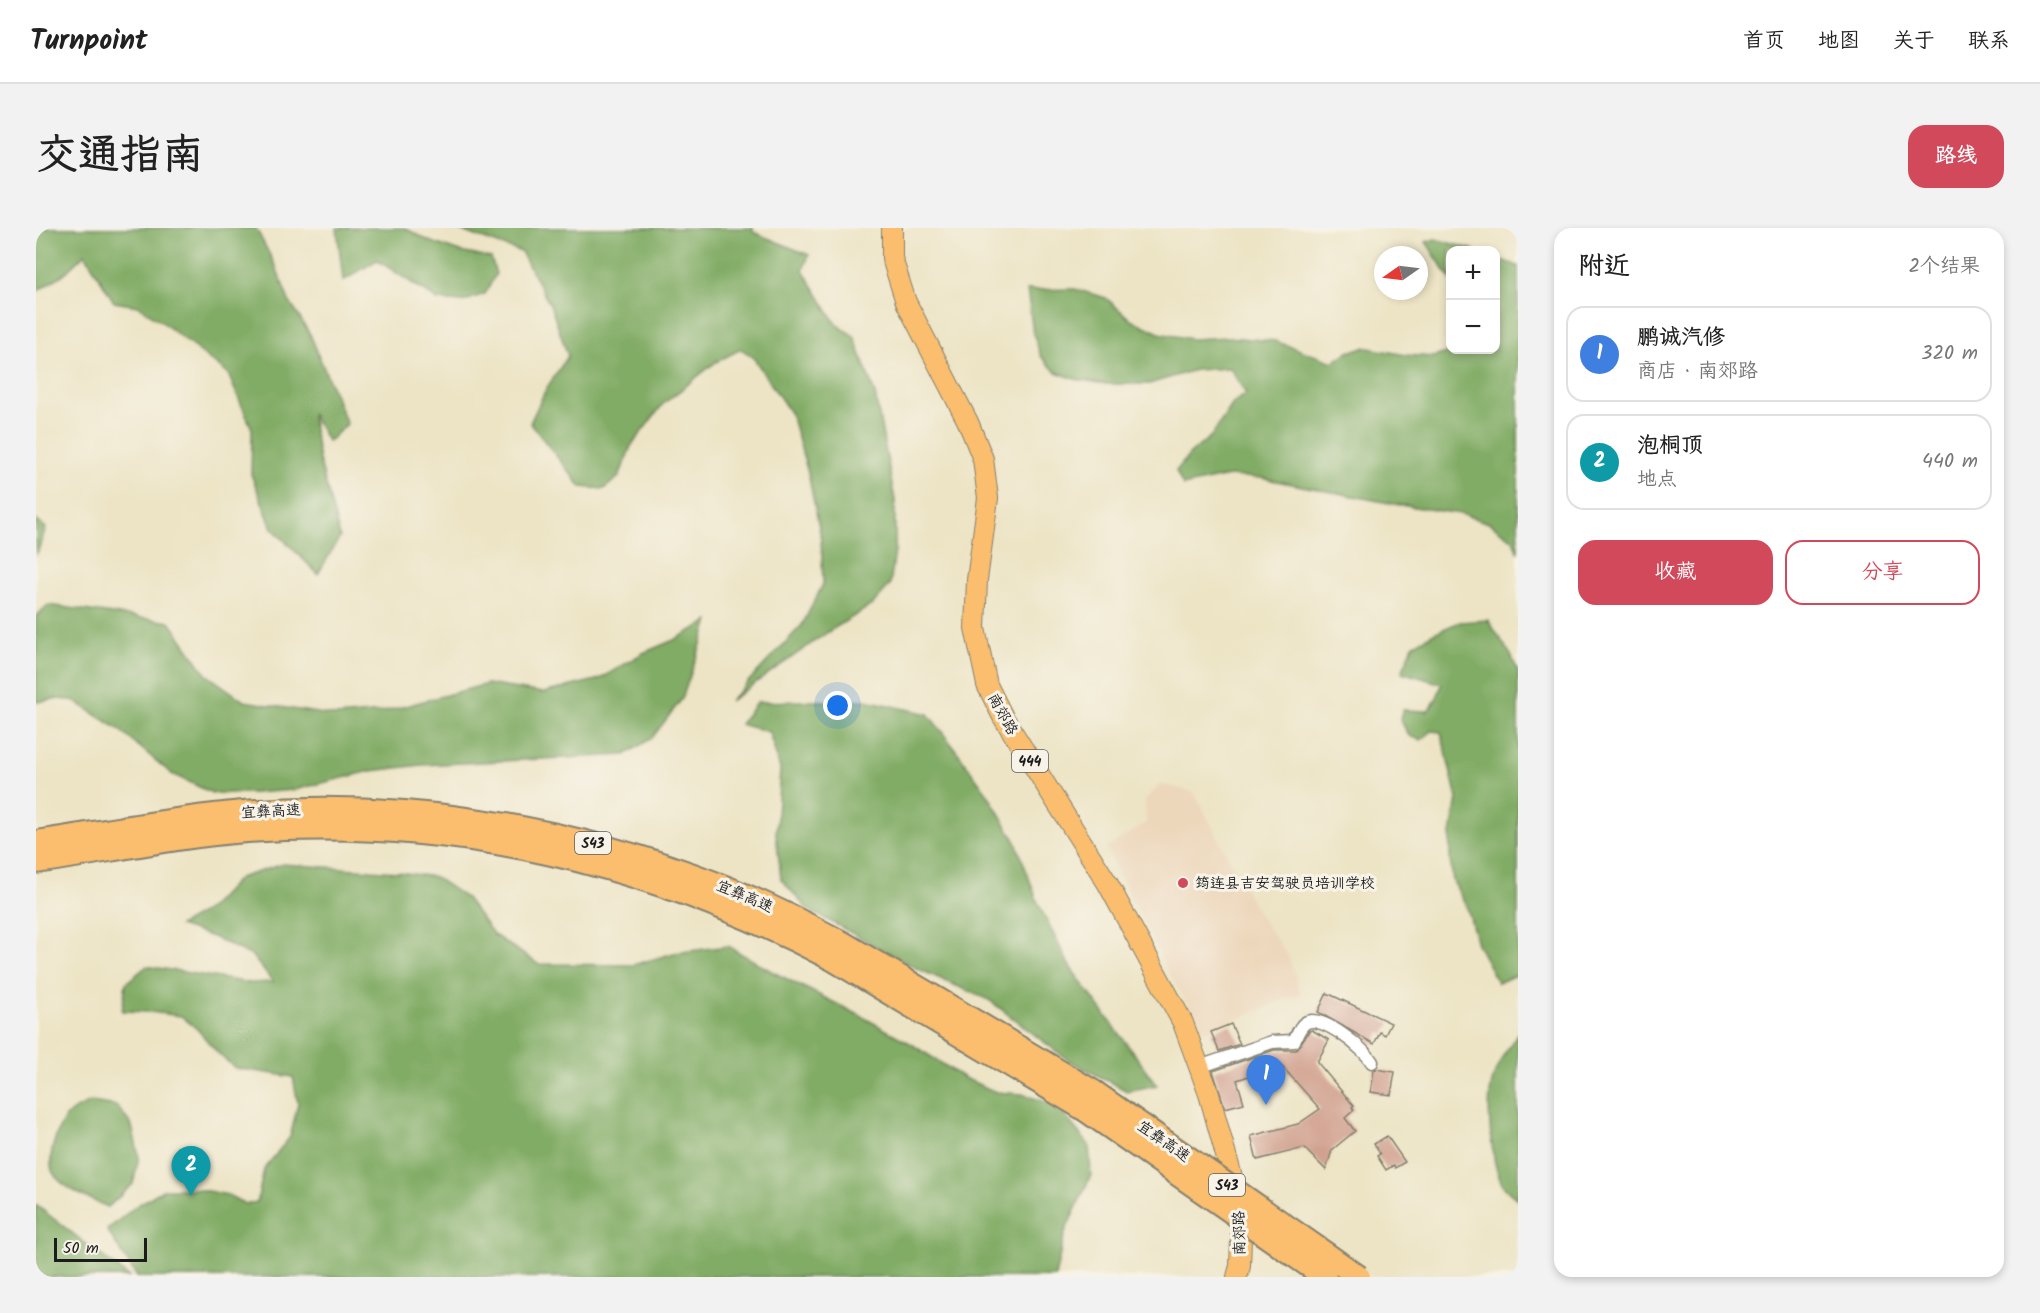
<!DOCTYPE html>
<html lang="zh">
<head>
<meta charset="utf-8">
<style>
	:root { --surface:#fff; --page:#f2f2f2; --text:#222; --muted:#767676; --line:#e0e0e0; --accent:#d1495b }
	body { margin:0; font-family:Kalam,"LXGW WenKai TC",sans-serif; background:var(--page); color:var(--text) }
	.controls { position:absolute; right:18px; top:18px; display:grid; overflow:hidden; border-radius:12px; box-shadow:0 3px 9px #0003 }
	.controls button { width:54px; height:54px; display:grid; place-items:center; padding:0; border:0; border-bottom:2px solid var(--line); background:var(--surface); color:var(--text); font:30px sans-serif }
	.compass { position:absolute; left:1338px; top:18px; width:54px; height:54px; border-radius:50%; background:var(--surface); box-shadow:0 3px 9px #0003; rotate:256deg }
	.scale { position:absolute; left:18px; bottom:15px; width:93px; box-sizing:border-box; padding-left:6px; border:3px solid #1c1c1c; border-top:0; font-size:16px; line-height:21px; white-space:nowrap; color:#1c1c1c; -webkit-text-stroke:4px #f7f3e8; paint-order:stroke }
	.you { position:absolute; left:802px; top:478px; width:21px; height:21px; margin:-15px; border:4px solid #fff; border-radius:50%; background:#1a73e8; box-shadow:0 0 0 9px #1a73e833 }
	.badge { display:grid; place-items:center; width:39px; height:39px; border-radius:50%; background:var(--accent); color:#fff; font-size:20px; font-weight:700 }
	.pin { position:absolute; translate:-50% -50px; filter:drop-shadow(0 2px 3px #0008) }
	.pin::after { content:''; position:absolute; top:32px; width:21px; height:18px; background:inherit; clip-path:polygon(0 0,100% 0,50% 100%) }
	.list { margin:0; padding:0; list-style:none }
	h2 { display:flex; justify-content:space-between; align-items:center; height:78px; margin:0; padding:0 24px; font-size:26px }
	h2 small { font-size:20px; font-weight:400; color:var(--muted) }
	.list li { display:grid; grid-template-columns:39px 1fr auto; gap:18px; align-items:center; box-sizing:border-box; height:96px; margin:0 12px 12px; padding:0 12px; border:2px solid var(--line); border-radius:18px }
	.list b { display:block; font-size:22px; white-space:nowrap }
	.list p { margin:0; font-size:20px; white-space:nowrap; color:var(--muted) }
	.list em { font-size:20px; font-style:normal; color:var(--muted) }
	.actions { display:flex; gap:12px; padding:18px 24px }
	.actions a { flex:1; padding:14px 0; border:2px solid var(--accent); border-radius:18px; text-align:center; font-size:21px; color:var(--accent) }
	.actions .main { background:var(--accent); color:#fff }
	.map { position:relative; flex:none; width:1482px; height:1049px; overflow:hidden; border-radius:18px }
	header { display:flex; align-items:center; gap:36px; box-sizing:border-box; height:84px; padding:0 30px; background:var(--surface); border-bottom:2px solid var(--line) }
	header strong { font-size:28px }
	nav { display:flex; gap:33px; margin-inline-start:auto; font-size:21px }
	.intro { display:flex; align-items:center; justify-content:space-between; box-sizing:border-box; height:144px; padding:0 36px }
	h1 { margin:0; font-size:42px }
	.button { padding:15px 27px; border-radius:18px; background:var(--accent); color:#fff; font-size:21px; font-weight:700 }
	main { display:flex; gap:36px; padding:0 36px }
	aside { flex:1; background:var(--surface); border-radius:18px; box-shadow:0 3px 9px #0003 }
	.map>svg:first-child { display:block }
</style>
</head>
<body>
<header>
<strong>Turnpoint</strong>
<nav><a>首页</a><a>地图</a><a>关于</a><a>联系</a></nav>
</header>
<div class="intro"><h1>交通指南</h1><a class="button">路线</a></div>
<main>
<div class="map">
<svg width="1482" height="1049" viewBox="0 0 1482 1049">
	<rect width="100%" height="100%" fill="#f7f3e8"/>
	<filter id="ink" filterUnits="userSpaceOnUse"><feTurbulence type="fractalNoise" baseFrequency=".0167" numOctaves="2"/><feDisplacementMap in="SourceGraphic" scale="12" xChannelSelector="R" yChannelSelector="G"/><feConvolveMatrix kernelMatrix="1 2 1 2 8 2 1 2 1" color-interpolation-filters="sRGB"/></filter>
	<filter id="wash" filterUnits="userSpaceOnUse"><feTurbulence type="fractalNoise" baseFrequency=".008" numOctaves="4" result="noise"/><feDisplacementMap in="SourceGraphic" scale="24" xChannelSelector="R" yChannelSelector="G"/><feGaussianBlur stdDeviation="1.35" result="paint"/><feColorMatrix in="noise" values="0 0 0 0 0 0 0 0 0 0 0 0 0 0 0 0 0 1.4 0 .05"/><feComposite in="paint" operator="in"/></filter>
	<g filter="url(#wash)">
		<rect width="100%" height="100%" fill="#ede4c5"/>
		<polygon fill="#edd7bb" points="1124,556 1158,564 1224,689 1252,727 1265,766 1167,804 1133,745 1070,620 1110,595 1109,572"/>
		<g fill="#81ac65" stroke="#4e6440" stroke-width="1.5">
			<polygon points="0,0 220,0 240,39 253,73 274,106 311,196 292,214 275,185 283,231 304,309 282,346 236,300 215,246 216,201 192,146 126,94 102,78 78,74 49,26 28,46 0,64"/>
			<polygon points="301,0 369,0 393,13 424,24 455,30 460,46 449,66 426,74 402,72 341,32 307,53"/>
			<polygon points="417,0 717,0 717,4 773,27 767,42 800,96 818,108 839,166 859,272 859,323 854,357 836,377 792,404 694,473 766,397 787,356 785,309 772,245 755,186 717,129 705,121 680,134 627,176 595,218 583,249 568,261 545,259 494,195 510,161 532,128 515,79 485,24"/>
			<polygon points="1399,11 1439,22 1414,22 1414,51 1390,14"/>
			<polygon points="1460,30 1482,38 1482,325 1477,312 1453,295 1425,286 1358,276 1225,250 1192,248 1147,258 1140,243 1154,226 1176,207 1198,174 1210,166 1194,140 1159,142 1113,156 1069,156 1039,151 1020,144 1005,128 997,105 991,62 1039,61 1070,70 1094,91 1123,105 1156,111 1192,109 1239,113 1297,134 1310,125 1327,119 1370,127 1397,129 1421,122 1460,122"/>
			<polygon points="0,292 10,300 0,328"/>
			<polygon points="12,377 134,394 170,446 208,473 299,488 347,484 451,456 507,465 564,451 607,425 638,412 673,393 646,471 616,510 589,527 386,537 335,543 258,562 218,565 176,565 136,546 81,500 37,472 19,471 0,474 0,388"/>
			<polygon points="1452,392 1475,427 1482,444 1482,746 1462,755 1441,716 1432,682 1417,653 1414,632 1414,612 1421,570 1405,504 1396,503 1385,512 1373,508 1364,491 1367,482 1392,483 1400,472 1406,456 1366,444 1377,417 1398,405 1424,394"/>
			<polygon points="830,472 892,486 917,518 951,565 980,614 1002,675 1034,739 1121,857 1091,863 1032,832 953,772 882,741 771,681 745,651 740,605 744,541 733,504 704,496 721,474"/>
			<polygon points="247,636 363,644 399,649 430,670 458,707 502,736 597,737 638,725 692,718 737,744 823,787 874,815 928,850 960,864 986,866 1010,874 1030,889 1053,917 1055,947 1029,1004 1019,1049 101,1049 71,1002 100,978 128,961 161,961 192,967 209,976 221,974 228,941 254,909 262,876 257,849 199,840 182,825 161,801 145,788 115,784 86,783 90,755 111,738 214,755 237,754 216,728 177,709 143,698 174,680 203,650"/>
			<path d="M1482,805V972C1478,968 1472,964 1468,959C1455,940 1450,877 1456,855C1460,837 1472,820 1482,805Z"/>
			<path d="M55,874L81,878L96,898L103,929L97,956L72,979C58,973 25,960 17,945C10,930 22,895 34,885C39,880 49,877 55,874Z"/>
			<polygon points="0,977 93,1049 0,1049"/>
		</g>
		<g id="blocks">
			<g fill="#d2a290">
				<polygon points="1291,765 1355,795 1349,807 1344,804 1338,816 1282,784"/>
				<polygon points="1195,796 1204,816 1183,823 1175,804"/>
				<polygon points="1276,802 1293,812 1281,834 1318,878 1316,879 1318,882 1309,890 1319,903 1296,922 1290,942 1268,920 1221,932 1215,908 1262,896 1284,881 1245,837 1201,852 1208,875 1189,880 1177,843 1238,822 1260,822 1273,803"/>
				<polygon points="1340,841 1359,844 1355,867 1335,864 1338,842"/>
				<polygon points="1351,908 1369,934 1359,940 1358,937 1350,942 1341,928 1344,926 1338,916"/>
			</g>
		</g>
	</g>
	<g filter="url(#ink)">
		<use href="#blocks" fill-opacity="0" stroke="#848070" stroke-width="1.5"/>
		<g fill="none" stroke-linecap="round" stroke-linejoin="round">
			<g stroke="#848070" stroke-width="15">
				<path id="minor" d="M1163,839L1236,814L1258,813C1261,807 1264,797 1271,794C1286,787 1328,820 1336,834"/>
			</g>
			<g stroke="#848070" stroke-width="22">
				<polyline id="primary" points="856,0 856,30 870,74 932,194 947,231 952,270 941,352 939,400 951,457 967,489 1072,656 1147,795 1173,866 1206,985 1204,1038 1201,1049"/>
			</g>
			<g stroke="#848070" stroke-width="26">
				<g id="motorway">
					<path d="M0,614C69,604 137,590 207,584C368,571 533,598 684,657C726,673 767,694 807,715L1058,864"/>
					<path d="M0,634C70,624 140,608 211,603C421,589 612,634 798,732L1048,881"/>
				</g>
			</g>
			<use href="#minor" stroke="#fff" stroke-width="12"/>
			<use href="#primary" stroke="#fabe6e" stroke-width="20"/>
			<use href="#motorway" stroke="#fabe6e" stroke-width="22"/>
			<g stroke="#848070" stroke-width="26" stroke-linecap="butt">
				<g id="motorway-bridge">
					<polyline points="1058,864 1323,1049"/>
					<polyline points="1048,881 1289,1049"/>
				</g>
			</g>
			<use href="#motorway-bridge" stroke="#fabe6e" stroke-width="22"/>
		</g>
	</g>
	<circle fill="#d1495b" stroke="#f7f3e8" stroke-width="2" cx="1147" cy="655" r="6"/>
	<g text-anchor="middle" stroke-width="6" stroke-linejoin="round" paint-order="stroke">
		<g fill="#f7f3e8" stroke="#5e5c59" stroke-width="1.5">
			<rect x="976" y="522" width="36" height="22" rx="4.5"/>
			<rect x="539" y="604" width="36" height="22" rx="4.5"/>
			<rect x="1173" y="946" width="36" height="22" rx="4.5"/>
		</g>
		<g font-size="14" font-weight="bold" fill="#1c1c1c">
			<text x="994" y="538">444</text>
			<text x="557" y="620">S43</text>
			<text x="1191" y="962">S43</text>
		</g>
		<g font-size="15" fill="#1c1c1c" stroke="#f7f3e8">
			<text transform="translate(967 486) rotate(61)" y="5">南郊路</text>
			<text transform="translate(235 583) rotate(-3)" y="5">宜彝高速</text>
			<text transform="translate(709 668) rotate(23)" y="5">宜彝高速</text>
			<text transform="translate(1128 913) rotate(35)" y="5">宜彝高速</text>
			<text transform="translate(1203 1005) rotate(-91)" y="5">南郊路</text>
		</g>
		<g font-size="15" fill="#1c1c1c" stroke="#f7f3e8" text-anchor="start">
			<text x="1159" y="660">筠连县吉安驾驶员培训学校</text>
		</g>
	</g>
</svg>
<div class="controls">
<button>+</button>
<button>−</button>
</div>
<svg class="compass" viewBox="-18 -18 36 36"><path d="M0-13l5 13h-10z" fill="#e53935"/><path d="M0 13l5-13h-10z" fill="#767676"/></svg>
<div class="scale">50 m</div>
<div class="you"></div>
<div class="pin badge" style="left:1230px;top:877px;background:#3f7fe0">1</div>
<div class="pin badge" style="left:155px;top:968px;background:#0f9aa8">2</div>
</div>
<aside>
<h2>附近<small>2个结果</small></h2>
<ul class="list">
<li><span class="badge" style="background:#3f7fe0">1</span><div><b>鹏诚汽修</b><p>商店 · 南郊路</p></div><em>320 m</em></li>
<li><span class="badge" style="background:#0f9aa8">2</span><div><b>泡桐顶</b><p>地点</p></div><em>440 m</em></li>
</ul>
<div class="actions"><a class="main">收藏</a><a>分享</a></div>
</aside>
</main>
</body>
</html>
